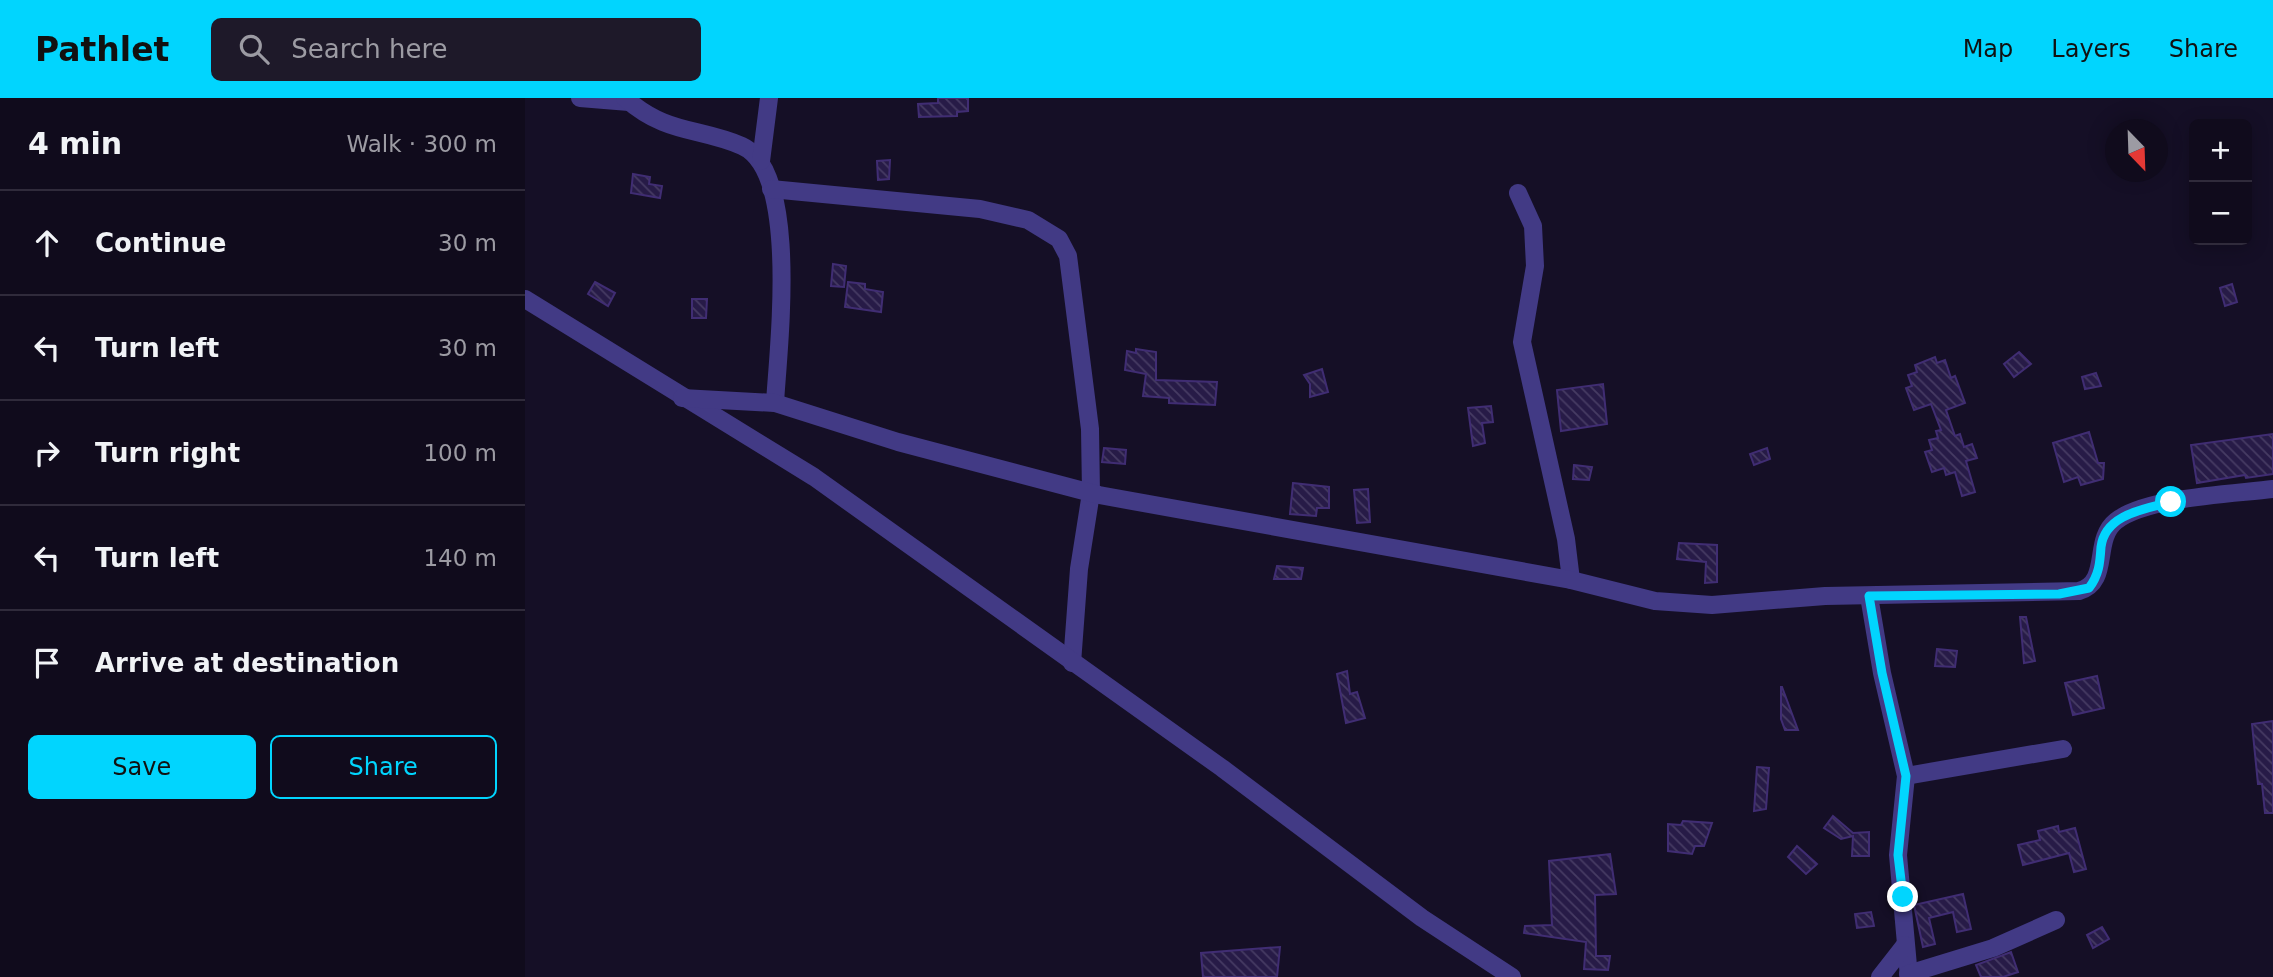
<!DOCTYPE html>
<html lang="en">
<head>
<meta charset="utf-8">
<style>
	:root { --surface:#100b1c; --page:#1e1929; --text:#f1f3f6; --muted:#9c9ba3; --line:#302b3b; --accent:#01d5fe }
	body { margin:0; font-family:"DejaVu Sans",sans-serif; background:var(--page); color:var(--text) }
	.controls { position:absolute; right:21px; top:21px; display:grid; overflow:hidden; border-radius:10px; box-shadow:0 4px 18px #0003 }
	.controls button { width:63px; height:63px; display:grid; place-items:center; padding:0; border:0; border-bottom:2px solid var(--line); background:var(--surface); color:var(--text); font:35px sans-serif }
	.compass { position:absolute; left:1580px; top:21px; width:63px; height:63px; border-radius:50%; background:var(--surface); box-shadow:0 4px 18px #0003; rotate:157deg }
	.stop { position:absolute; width:21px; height:21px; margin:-16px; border:5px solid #01d5fe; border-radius:50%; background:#fff }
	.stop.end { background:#01d5fe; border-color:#fff; box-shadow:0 2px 7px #0008 }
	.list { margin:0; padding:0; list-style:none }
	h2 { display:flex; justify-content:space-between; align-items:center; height:91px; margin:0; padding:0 28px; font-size:30px }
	h2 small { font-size:23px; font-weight:400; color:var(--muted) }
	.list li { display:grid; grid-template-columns:46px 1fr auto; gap:21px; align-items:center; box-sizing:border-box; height:105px; padding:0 28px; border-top:2px solid var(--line) }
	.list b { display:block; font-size:26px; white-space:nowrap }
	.list em { font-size:23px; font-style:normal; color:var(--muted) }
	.actions { display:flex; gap:14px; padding:21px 28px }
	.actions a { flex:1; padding:16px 0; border:2px solid var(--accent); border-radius:10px; text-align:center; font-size:24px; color:var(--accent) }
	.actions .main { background:var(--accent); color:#111 }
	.icon { flex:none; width:38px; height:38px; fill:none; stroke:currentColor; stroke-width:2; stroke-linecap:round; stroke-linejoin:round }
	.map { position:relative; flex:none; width:1748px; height:879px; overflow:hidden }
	header { display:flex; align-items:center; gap:42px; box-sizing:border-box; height:98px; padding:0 35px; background:var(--accent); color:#111 }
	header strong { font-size:33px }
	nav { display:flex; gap:38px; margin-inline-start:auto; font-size:24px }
	.search { width:490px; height:63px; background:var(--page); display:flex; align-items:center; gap:18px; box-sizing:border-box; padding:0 24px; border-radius:10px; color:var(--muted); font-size:26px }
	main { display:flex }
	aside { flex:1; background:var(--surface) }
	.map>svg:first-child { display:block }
</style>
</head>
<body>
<header>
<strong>Pathlet</strong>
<div class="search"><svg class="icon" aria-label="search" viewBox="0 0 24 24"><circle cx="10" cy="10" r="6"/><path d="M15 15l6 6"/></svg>Search here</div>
<nav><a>Map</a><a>Layers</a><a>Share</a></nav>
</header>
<main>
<aside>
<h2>4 min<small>Walk · 300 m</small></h2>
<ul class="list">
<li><svg class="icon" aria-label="ahead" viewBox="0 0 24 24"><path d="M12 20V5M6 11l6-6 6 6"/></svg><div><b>Continue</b></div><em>30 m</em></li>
<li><svg class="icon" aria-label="left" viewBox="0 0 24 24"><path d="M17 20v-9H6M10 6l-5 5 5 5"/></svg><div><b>Turn left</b></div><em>30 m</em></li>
<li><svg class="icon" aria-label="right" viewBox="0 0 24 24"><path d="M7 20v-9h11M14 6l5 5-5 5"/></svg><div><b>Turn right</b></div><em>100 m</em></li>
<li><svg class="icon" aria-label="left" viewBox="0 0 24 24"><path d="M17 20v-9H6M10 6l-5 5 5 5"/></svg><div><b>Turn left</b></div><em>140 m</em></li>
<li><svg class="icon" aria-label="arrive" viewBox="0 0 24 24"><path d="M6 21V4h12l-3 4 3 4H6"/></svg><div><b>Arrive at destination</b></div></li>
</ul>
<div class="actions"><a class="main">Save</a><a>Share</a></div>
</aside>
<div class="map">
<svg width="1748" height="879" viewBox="0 0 1748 879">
	<defs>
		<pattern id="building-back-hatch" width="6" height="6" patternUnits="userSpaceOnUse" patternTransform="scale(1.75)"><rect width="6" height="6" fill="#271b47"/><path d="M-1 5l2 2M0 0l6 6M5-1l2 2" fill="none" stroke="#463b63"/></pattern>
	</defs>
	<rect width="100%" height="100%" fill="#150f26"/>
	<g fill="url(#building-back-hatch)" stroke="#402d73" stroke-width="2">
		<polygon points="413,0 443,0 443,13 432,14 432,18 394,19 393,6 413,5"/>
		<polygon points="365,62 364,81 353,82 352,63"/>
		<polygon points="108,76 125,79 124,86 137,88 135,100 106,95"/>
		<polygon points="308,166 321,168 319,189 306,188"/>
		<polygon points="70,184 90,195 83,208 63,196"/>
		<polygon points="323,184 340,186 340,191 358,194 356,214 320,209"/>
		<polygon points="1707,186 1712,204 1700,208 1695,190"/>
		<polygon points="167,201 182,201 181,220 167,220"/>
		<polygon points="611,251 631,254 631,282 692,284 690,307 644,305 644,300 618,298 621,276 600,272 602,253 611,255"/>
		<polygon points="1494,254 1506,266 1489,279 1479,266"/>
		<polygon points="1410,259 1412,265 1420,262 1426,280 1430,278 1440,305 1421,312 1430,338 1435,336 1439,349 1447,346 1452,360 1441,363 1450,394 1437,398 1430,374 1421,377 1419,370 1407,374 1400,354 1407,352 1404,342 1413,340 1411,333 1416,332 1406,306 1389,312 1381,290 1387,288 1383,277 1392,274 1390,267"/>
		<polygon points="797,271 803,294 785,299 785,286 779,277"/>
		<polygon points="1571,275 1576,288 1560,291 1557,279"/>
		<polygon points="1078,286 1082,326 1036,333 1032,292"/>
		<polygon points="966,308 968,324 957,325 960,345 948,348 943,310"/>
		<polygon points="1564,334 1573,365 1579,365 1578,381 1556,387 1553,379 1539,384 1528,345"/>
		<polygon points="1748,336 1748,376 1721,380 1720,377 1672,385 1666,347"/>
		<polygon points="579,350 601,352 600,366 577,364"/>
		<polygon points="1242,350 1245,361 1229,367 1225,356"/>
		<polygon points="1049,367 1067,369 1064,382 1048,381"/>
		<polygon points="768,385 804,389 804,410 792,410 791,418 765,416"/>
		<polygon points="843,391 845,424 832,425 829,392"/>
		<polygon points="1154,445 1192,447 1192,484 1180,485 1181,464 1152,461"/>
		<polygon points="752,468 778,470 776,481 749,481"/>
		<polygon points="1495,519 1501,519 1510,563 1499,565"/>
		<polygon points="1412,551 1432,553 1430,569 1410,568"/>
		<polygon points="822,573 825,596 832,594 840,620 821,625 812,576"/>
		<polygon points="1572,578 1579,610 1548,617 1540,585"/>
		<polygon points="1256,589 1257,589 1273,632 1260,632 1256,621"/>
		<polygon points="1748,623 1748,715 1740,715 1737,686 1733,686 1727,626"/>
		<polygon points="1232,669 1244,670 1241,711 1229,713"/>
		<polygon points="1308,718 1328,735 1344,734 1344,758 1327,758 1328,738 1316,741 1299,730"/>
		<polygon points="1158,723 1187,725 1179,748 1170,748 1167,756 1143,753 1143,726 1156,727"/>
		<polygon points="1533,728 1534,734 1550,730 1561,771 1549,774 1544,755 1498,767 1493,747 1515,742 1513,733"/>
		<polygon points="1272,748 1292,766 1281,776 1263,759"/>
		<polygon points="1085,756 1091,796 1070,797 1071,858 1085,858 1083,872 1059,871 1061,844 999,835 1000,828 1027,827 1024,763"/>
		<polygon points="1438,796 1446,831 1432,834 1428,814 1404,820 1410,846 1398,849 1389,807"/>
		<polygon points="1346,814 1349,828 1332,830 1330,816"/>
		<polygon points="1577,829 1584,841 1568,850 1562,837"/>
		<polygon points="755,849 752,879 678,879 676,855"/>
		<polygon points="1486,854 1493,874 1478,879 1456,879 1451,867"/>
	</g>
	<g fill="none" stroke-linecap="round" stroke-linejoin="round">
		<g stroke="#423a85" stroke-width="18">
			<polyline points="55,0 104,4"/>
			<path d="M100,0C142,37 173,29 217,48C275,74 253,251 250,305"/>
			<polyline points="236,63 244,0"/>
			<polyline points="246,91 455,111 503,122 534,141 543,158 565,331 566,395 554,471 547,565"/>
			<polyline points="993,95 1008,128 1010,168 997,244 1041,441 1046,482"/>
			<polyline points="0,201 289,379 697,670 897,820 987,879"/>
			<path d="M157,300L250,305L373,344L574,397L1046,482L1130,503L1187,507L1300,498L1554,493C1586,484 1567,442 1591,423C1622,399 1708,396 1748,391"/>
			<polyline points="1344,498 1357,575 1381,678 1373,757 1384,879"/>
			<polyline points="1381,678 1538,651"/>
			<polyline points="1383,876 1468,850 1531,822"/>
			<polyline points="1355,879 1380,847"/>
		</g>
	</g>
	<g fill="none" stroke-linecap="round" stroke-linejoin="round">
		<path stroke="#01d5fe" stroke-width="9" d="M1378,799L1373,757L1381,678L1357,575L1344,498L1534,496L1564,490C1574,477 1575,465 1576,449C1580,416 1620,411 1646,404"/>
	</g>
</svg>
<div class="controls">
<button>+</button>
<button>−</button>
</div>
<svg class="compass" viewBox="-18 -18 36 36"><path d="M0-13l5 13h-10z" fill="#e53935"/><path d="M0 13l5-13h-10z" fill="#9c9ba3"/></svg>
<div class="stop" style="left:1646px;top:404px"></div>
<div class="stop end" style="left:1378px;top:799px"></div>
</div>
</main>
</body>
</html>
